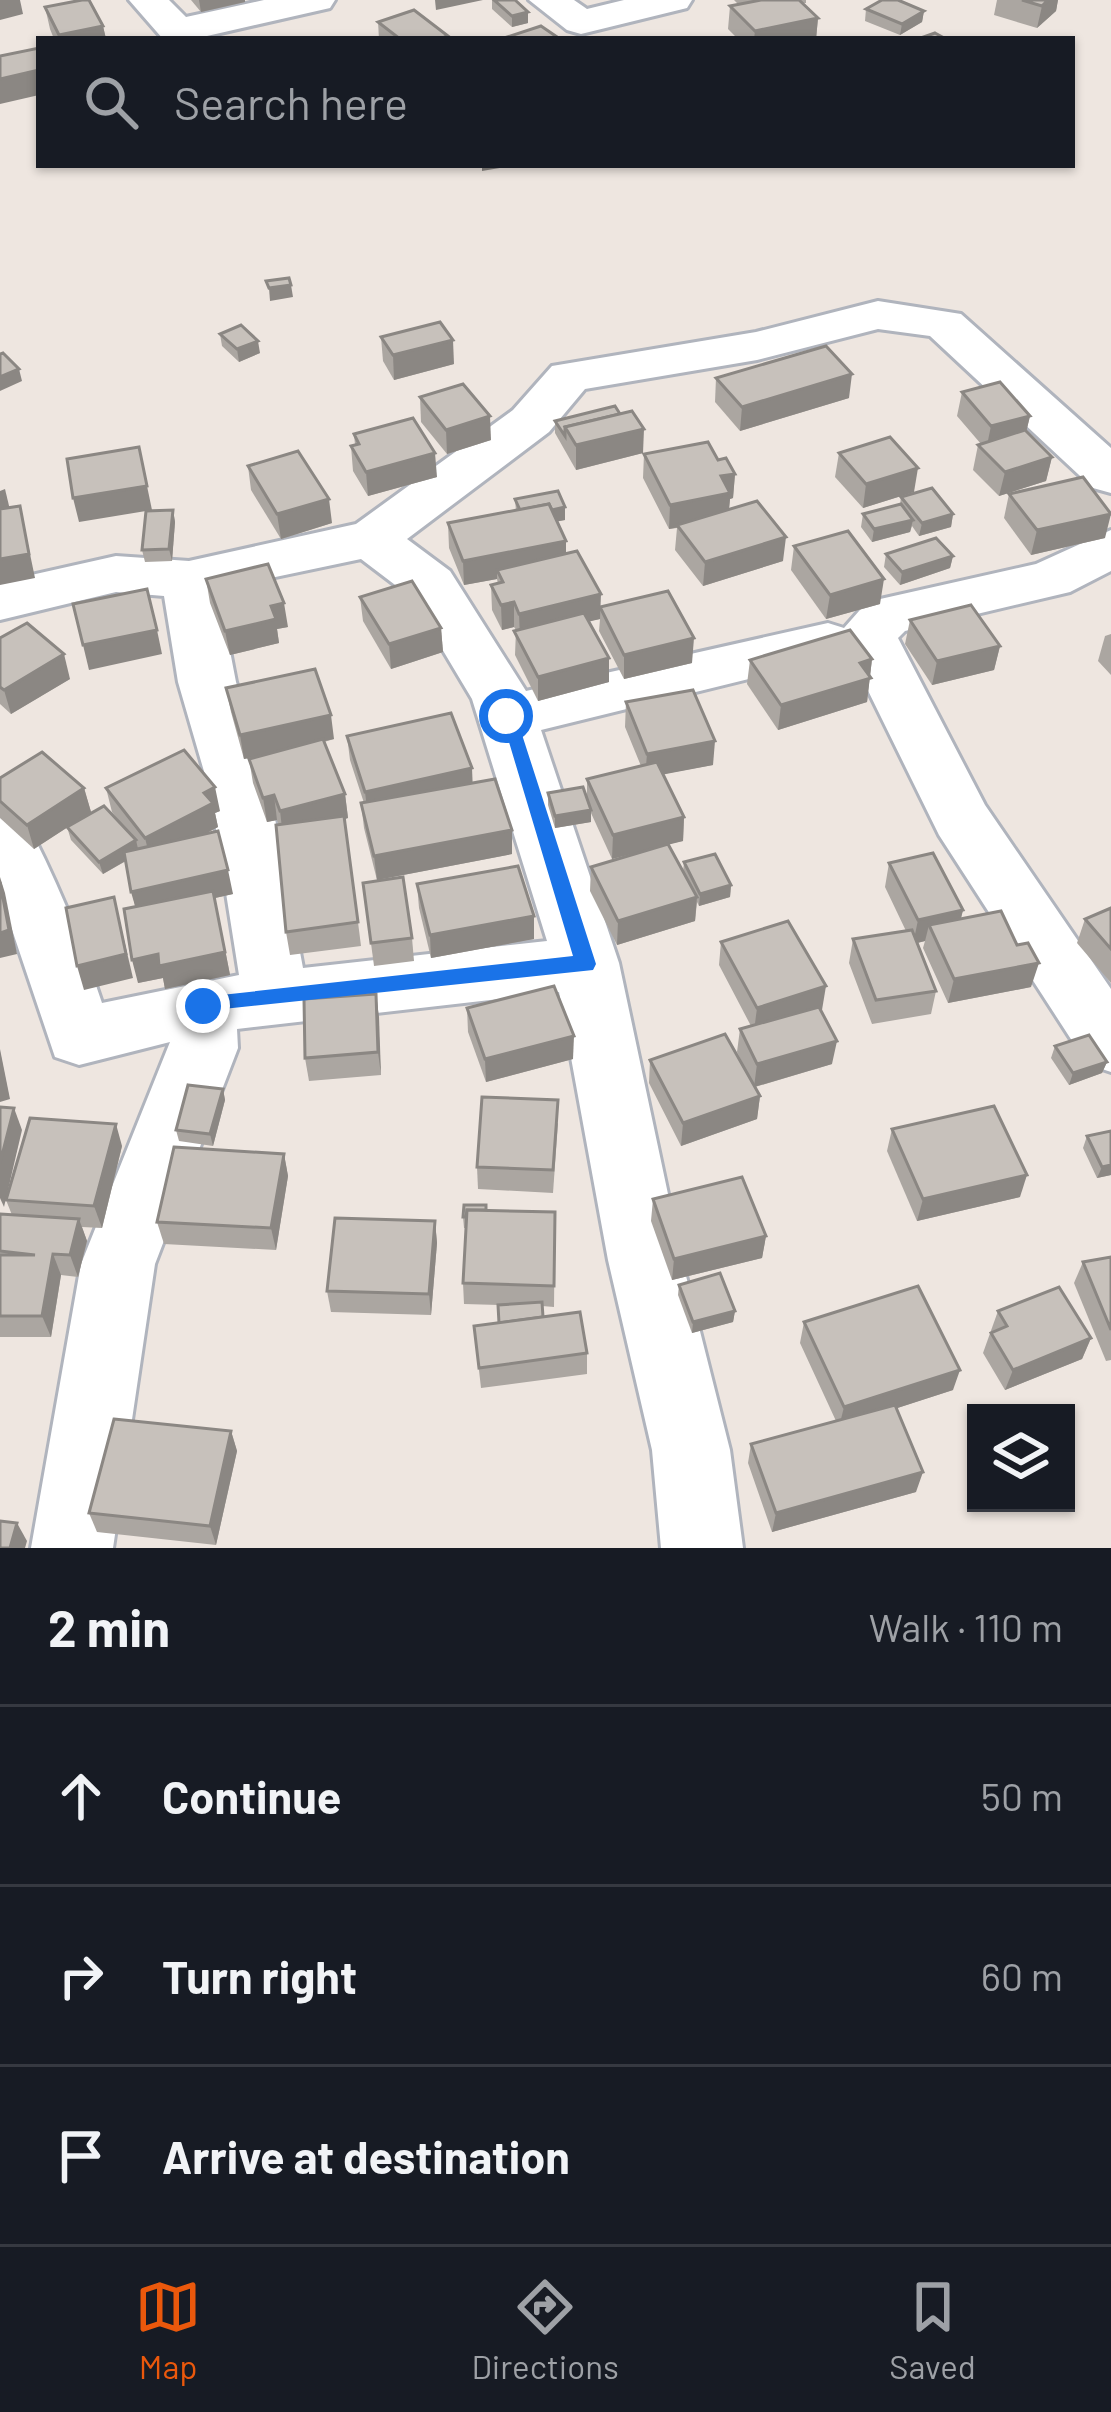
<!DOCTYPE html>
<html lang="en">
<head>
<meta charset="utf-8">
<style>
	:root { --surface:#171b24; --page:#242831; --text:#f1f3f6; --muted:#9ea1a6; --line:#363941; --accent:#ea580c }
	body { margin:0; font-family:Barlow,sans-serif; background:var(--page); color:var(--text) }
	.controls { position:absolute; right:36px; bottom:36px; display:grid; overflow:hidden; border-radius:0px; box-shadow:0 3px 9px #0004 }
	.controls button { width:108px; height:108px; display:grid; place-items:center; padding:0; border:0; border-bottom:3px solid var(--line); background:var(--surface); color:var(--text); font:60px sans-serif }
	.stop { position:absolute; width:36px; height:36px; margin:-27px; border:9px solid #1a73e8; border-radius:50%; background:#fff }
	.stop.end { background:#1a73e8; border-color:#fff; box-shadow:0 3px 12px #0008 }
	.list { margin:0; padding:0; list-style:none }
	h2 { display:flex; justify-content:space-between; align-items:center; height:156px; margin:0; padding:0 48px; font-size:51px }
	h2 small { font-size:39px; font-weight:400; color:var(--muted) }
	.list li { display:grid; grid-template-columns:78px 1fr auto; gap:36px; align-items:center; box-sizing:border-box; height:180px; padding:0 48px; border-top:3px solid var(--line) }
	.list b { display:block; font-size:45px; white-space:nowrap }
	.list em { font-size:39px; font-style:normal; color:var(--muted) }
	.icon { flex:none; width:66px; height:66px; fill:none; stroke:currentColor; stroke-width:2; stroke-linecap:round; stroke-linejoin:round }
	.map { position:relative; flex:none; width:1111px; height:1548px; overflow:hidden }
	.search { position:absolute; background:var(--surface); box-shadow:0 3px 9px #0004; left:36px; right:36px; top:36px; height:132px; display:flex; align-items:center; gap:30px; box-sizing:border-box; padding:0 42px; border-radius:0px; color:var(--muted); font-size:45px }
	.sheet { height:696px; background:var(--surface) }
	nav { display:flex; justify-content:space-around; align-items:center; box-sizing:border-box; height:168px; border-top:3px solid var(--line); background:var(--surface); font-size:33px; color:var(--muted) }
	nav a { display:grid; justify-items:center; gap:6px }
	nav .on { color:var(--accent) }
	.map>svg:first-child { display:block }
</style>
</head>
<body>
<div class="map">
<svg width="1111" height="1548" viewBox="0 0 1111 1548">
	<rect width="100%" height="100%" fill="#eee6e0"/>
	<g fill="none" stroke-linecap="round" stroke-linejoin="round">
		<g stroke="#b0b4bd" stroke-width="6">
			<g id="minor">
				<polygon points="129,0 169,0 186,17 264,0 335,0 330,8 194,39 163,39"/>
				<polygon points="529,0 574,0 587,9 624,0 692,0 687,8 581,34 567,30"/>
				<path d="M878,301L961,314L1111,448V493L1093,488L930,336L878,329L757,360L585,389L549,432L407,539L450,571L526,691L828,623L844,628L867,602L1036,564L1111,530V571L1070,592L905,631L898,638L985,805L1111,989V1072L1087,1064L939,835L850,654L541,730L619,963L682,1260L730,1450L743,1548H661L652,1450L608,1260L559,992L237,1029L238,1048L155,1264L113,1548H31L81,1264L170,1042L79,1065L55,1057L0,894V808L22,814C55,876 80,936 102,1003L239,975L210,792L178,682L164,596L116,592L0,620V582L116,556L189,561L356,524L513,410L552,366L756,332ZM361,559L411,597L472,699L547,941L303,968L270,792L236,682L218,589Z"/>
			</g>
		</g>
		<use href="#minor" fill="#fff" fill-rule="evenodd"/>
	</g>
	<g fill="#aba6a1">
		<polygon points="191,0 245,0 245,2 201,12"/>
		<polygon points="492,0 515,0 528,12 528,23 512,27 492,9"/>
		<polygon points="734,0 806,0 806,3 803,3 818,18 816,39 738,39 728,29 730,6 739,5"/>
		<polygon points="997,0 1058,0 1056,11 1037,28 994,15"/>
		<polygon points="45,7 103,26 106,39 54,39 50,29"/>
		<polygon points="866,9 924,11 922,22 900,35 865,21"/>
		<polygon points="378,22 448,36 448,39 379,39"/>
		<polygon points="220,334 260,353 239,362 222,346"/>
		<polygon points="381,337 454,364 394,380 383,361"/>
		<polygon points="716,378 849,398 740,431 715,402"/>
		<polygon points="962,392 1030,416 1026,432 1052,457 1046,481 999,496 973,470 978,445 981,444 957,416"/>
		<polygon points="420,397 491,440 447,454 421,422"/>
		<polygon points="620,414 643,453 576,470 555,433 555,421"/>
		<polygon points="354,434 437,477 368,496 353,471 351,446 355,445"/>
		<polygon points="839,453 914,492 863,508 835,477"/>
		<polygon points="644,454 718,460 735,474 733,498 730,499 729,510 783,561 703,586 675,550 677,528 669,529 643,478"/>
		<polygon points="248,466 332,523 281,539 251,490"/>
		<polygon points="1009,494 1105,538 1031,555 1004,518"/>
		<polygon points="901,497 953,514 951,527 919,536 912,526 910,532 872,542 861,527 863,514 900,505"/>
		<polygon points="515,499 565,507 565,520 557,521 566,541 566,554 601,607 692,663 624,679 599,631 600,619 589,621 609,658 609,682 538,701 515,655 516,630 514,627 502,630 492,610 491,585 498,584 497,579 464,585 449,548 448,523 516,511"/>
		<polygon points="173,510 175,522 172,561 145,562 142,550"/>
		<polygon points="794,546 880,604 826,619 791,570"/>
		<polygon points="886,554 953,556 950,568 900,585 884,567"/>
		<polygon points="206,579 288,627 277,629 279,643 230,655 210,603"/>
		<polygon points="360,597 441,628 443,652 391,669 363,621"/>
		<polygon points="910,620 1000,646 994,670 932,685 905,644"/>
		<polygon points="1111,634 1111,675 1098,661 1105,636"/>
		<polygon points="0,638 70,679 11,714 0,704"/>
		<polygon points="872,659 867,702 778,730 747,684 750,660"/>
		<polygon points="226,688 334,739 324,742 345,794 348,818 345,819 361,946 290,955 286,932 279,825 277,820 267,822 253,783 249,759 265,755 244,759 231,712"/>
		<polygon points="626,702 713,765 663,774 684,817 683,841 668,844 683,872 684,862 731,885 730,897 699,906 697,902 695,921 617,945 590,891 591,867 653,848 612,859 591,813 591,822 555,828 548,805 548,793 587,796 587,779 641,766 625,727"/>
		<polygon points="347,736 472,783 512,830 512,854 377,880 364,828 361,803 364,803 350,760"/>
		<polygon points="0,778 84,788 91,812 34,849 0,818"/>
		<polygon points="106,788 220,811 215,813 218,827 203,835 233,894 215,898 230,975 165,989 163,978 138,983 135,906 126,861 103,874 71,840 67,827 124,827 112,812"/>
		<polygon points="889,863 963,910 961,918 1031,987 948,1003 923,948 925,941 917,943 936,991 931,1014 872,1024 849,963 853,939 906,931 885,887"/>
		<polygon points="363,883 412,938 414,961 374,966"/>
		<polygon points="417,884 534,916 534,939 431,958 419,908"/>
		<polygon points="1111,908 1111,983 1077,943 1085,919"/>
		<polygon points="721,942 822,1010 821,1010 832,1064 755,1087 760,1096 757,1119 681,1146 649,1083 650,1060 749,1077 737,1052 740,1029 751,1026 719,965"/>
		<polygon points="376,994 381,1075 309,1081 305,1058"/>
		<polygon points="467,1008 573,1059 486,1082 468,1032"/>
		<polygon points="1055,1046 1107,1062 1102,1073 1069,1085 1051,1058"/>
		<polygon points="223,1089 225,1100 213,1146 179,1141 176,1130"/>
		<polygon points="558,1123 553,1193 478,1189 477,1167"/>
		<polygon points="892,1129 1020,1197 917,1221 887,1151"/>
		<polygon points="1111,1131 1111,1175 1097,1178 1083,1148 1087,1136"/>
		<polygon points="122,1146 102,1228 82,1227 87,1241 78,1277 61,1275 51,1337 0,1337 0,1214 12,1215 6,1200"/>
		<polygon points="284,1154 288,1176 276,1250 164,1244 157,1222"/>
		<polygon points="653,1199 766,1236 762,1258 672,1280 651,1221"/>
		<polygon points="487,1210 555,1212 554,1307 542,1306 543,1317 587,1353 587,1374 481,1388 474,1326 499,1323 499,1305 464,1304 463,1283 466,1228 464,1228 463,1217"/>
		<polygon points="435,1221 437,1243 431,1315 331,1312 327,1291"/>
		<polygon points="1111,1257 1111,1360 1106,1361 1074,1283 1083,1262"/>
		<polygon points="679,1285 735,1311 733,1322 692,1333 678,1295"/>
		<polygon points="998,1311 1091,1338 1082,1359 1005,1390 983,1353"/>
		<polygon points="804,1322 953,1390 897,1408 916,1492 772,1532 748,1463 751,1444 836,1421 800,1343"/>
		<polygon points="231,1431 237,1451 216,1545 97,1532 89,1513"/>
	</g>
	<g fill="#8b8783">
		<polygon points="0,0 20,0 23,14 0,20"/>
		<polygon points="199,0 245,0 245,2 201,12"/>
		<polygon points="435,0 483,0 436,10"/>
		<polygon points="1048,0 1058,0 1056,11 1037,28 1042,6"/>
		<polygon points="924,11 922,22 900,35 902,24"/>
		<polygon points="528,12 528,23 512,27 512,16"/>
		<polygon points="818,18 816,39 754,39 755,31"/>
		<polygon points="103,26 106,39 60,39 59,35"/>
		<polygon points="39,70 39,95 0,104 0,79"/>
		<polygon points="482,165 518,165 482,171"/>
		<polygon points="291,285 293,297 270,301 269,288"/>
		<polygon points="453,340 454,364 394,380 393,355"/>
		<polygon points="258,341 260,353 239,362 237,349"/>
		<polygon points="19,369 22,381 0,391 0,377"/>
		<polygon points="852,374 849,398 740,431 742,407"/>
		<polygon points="490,416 491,440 447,454 446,430"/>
		<polygon points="1030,416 1024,441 986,450 991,426"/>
		<polygon points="644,429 643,453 576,470 576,445"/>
		<polygon points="435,453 437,477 368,496 366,472"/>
		<polygon points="1052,457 1046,481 999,496 1005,472"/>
		<polygon points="918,468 914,492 863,508 866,484"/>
		<polygon points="735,474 733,498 730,499 728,518 669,529 670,505 721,476"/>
		<polygon points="147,486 152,510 79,522 73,498"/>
		<polygon points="5,489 11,514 0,517 0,491"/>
		<polygon points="329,499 332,523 281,539 277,514"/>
		<polygon points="20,506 35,578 0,585 0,559"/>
		<polygon points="565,507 565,520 523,528 523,516"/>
		<polygon points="173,510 175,522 172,561 169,549"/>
		<polygon points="953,514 951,527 919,536 922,523"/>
		<polygon points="1111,514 1105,538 1031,555 1037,530"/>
		<polygon points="913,520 910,532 872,542 874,529"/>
		<polygon points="786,537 783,561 703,586 705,562"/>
		<polygon points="566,541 566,565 497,570 497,579 464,585 463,561"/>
		<polygon points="953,556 950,568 900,585 902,572"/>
		<polygon points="884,579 880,604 826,619 830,595"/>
		<polygon points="601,594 600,619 520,638 519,614"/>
		<polygon points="514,602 514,627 502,630 501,605"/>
		<polygon points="284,603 288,627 277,629 279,643 230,655 225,631 271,606"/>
		<polygon points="441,628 443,652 391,669 389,644"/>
		<polygon points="157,630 162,654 89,670 83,645"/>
		<polygon points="694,638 692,663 624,679 624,655"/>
		<polygon points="1000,646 994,670 932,685 937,661"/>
		<polygon points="64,654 70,679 11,714 4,690"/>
		<polygon points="609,658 609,682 538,701 538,677"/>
		<polygon points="872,659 867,702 778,730 781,705 860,663"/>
		<polygon points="331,715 334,739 244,759 240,735"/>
		<polygon points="715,741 713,765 645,778 647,754"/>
		<polygon points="472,768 473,792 368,816 365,792"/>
		<polygon points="215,787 220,811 215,813 218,827 151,862 145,838 204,793"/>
		<polygon points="84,788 91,812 34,849 27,825"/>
		<polygon points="345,794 348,818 283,836 280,811"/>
		<polygon points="274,795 277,820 267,822 263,798"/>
		<polygon points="591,810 591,822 555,828 555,816"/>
		<polygon points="684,817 683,841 612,859 613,835"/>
		<polygon points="512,830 512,854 377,880 374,856"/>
		<polygon points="136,840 139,853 103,874 99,862"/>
		<polygon points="228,870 233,894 215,898 230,975 165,989 163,978 138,983 132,960 158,954 225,952 138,916 131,892"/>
		<polygon points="0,877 5,893 17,954 0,958"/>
		<polygon points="731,885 730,897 699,906 700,894"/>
		<polygon points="114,897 133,978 84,990 77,966"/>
		<polygon points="697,897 695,921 617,945 618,921"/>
		<polygon points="963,910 957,934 929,925 925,941 913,944 918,920"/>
		<polygon points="534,916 534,939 431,958 430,935"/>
		<polygon points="1039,963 1031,987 948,1003 954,979"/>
		<polygon points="826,986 822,1010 754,1031 757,1008"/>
		<polygon points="376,994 379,1017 381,1075 378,1052"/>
		<polygon points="574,1036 573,1059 486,1082 485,1059"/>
		<polygon points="837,1041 832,1064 754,1087 757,1064"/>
		<polygon points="0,1049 10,1099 0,1102"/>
		<polygon points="1107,1062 1102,1073 1069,1085 1073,1073"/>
		<polygon points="223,1089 225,1100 213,1146 210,1134"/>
		<polygon points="760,1096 757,1119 681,1146 683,1123"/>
		<polygon points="14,1108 22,1130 4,1207 0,1198 0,1163"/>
		<polygon points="116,1124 122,1146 102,1228 94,1206"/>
		<polygon points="284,1154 288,1176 276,1250 271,1228"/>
		<polygon points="1111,1165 1111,1175 1097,1178 1102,1167"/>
		<polygon points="1027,1175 1020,1197 917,1221 923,1199"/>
		<polygon points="79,1219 87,1241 78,1277 70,1255"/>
		<polygon points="435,1221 437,1243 431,1315 429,1294"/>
		<polygon points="766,1236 762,1258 672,1280 674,1259"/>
		<polygon points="53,1254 61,1275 51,1337 42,1316"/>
		<polygon points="735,1311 733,1322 692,1333 693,1322"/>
		<polygon points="1091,1338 1082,1359 1005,1390 1013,1370"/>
		<polygon points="960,1370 953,1390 839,1427 844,1407"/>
		<polygon points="231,1431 237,1451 216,1545 210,1526"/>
		<polygon points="923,1472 916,1492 772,1532 776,1513"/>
		<polygon points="17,1523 27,1541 25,1548 10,1548"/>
	</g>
	<g fill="#c7c1bb" stroke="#8b8783" stroke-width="3">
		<polygon points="82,0 89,0 103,26 59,35 45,7"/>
		<polygon points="494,0 515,0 528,12 512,16"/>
		<polygon points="761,0 799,0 818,18 755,31 730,6"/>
		<polygon points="882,0 898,0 924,11 902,24 866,9"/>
		<polygon points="1022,0 1048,0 1042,6"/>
		<polygon points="414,10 448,36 439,39 400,39 378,22"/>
		<polygon points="541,26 560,39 501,39"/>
		<polygon points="935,33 946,39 918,39"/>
		<polygon points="39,48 39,70 0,79 0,56"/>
		<polygon points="289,278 291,285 269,288 266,281"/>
		<polygon points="440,322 453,340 393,355 381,337"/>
		<polygon points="241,325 258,341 237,349 220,334"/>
		<polygon points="826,346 852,374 742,407 716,378"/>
		<polygon points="3,353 19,369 0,377 0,354"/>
		<polygon points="1000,382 1030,416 991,426 962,392"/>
		<polygon points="463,384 490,416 446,430 420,397"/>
		<polygon points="615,406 620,414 565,427 565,436 555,421"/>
		<polygon points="632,411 644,429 576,445 565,427"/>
		<polygon points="413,418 435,453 366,472 351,446 359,444 354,434"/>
		<polygon points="1025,430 1052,457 1005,472 978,445"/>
		<polygon points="890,437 918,468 866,484 839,453"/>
		<polygon points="708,442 718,460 726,458 735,474 721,476 730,493 670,505 644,454"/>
		<polygon points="139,447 147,486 73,498 67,459"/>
		<polygon points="298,451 329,499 277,514 248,466"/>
		<polygon points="1083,477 1111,514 1037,530 1009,494"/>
		<polygon points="932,488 953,514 922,523 901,497"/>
		<polygon points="558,491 565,507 552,510 549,504 520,510 515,499"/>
		<polygon points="757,501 786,537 705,562 677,525"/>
		<polygon points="549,504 566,541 463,561 448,523"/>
		<polygon points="901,504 913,520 874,529 863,514"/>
		<polygon points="20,506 29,554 0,559 0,509"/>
		<polygon points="173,510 169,549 142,550 146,511"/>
		<polygon points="848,531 884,579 830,595 794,546"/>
		<polygon points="936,538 953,556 902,572 886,554"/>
		<polygon points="577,551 601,594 519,614 514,602 501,605 491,585 503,582 497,570"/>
		<polygon points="268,564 284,603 271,606 276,619 225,631 206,579"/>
		<polygon points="412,581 441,628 389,644 360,597"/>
		<polygon points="147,589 157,630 83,645 73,604"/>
		<polygon points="668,591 694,638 624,655 600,607"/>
		<polygon points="971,605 1000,646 937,661 910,620"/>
		<polygon points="584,613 609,658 538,677 514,631"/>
		<polygon points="27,623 64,654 4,690 0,687 0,638"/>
		<polygon points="850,630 872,659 860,663 871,678 781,705 750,660"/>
		<polygon points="315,669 331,715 240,735 226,688"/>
		<polygon points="693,690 715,741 647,754 626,702"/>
		<polygon points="451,713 472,768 365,792 347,736"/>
		<polygon points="323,739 345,794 280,811 274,795 263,798 249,759"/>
		<polygon points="184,750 215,787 204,793 213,803 145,838 106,788"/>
		<polygon points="42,752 84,788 27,825 0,801 0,778"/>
		<polygon points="657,762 684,817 613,835 587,779"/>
		<polygon points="495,779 512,830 374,856 361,803"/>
		<polygon points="583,787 591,810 555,816 548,793"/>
		<polygon points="104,806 136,840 99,862 67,827"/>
		<polygon points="344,816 358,922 286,932 276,825"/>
		<polygon points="218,831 228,870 131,892 124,852"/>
		<polygon points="668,844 697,897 618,921 591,867"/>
		<polygon points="933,853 963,910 918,920 889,863"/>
		<polygon points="715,854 731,885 700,894 684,862"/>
		<polygon points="518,866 534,916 430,935 417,884"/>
		<polygon points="403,877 412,938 371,943 363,883"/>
		<polygon points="0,882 9,930 0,933"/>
		<polygon points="213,891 225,952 159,966 158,954 132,960 124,909"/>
		<polygon points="114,897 126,954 77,966 66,908"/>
		<polygon points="1111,908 1111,949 1085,919"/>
		<polygon points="1001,911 1017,945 1028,943 1039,963 954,979 929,925"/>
		<polygon points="788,921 826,986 757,1008 721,942"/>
		<polygon points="912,930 936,991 876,1000 853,939"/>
		<polygon points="554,986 574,1036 485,1059 467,1008"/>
		<polygon points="376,994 378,1052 305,1058 304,999"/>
		<polygon points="819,1007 837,1041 757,1064 740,1029"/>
		<polygon points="725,1034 760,1096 683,1123 650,1060"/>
		<polygon points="1089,1035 1107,1062 1073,1073 1055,1046"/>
		<polygon points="188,1085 223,1089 210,1134 176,1130"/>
		<polygon points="482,1097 558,1100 553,1170 477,1167"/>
		<polygon points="994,1106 1027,1175 923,1199 892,1129"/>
		<polygon points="0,1107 14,1108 0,1163"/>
		<polygon points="30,1118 116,1124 94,1206 6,1200"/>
		<polygon points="1111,1131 1111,1165 1102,1167 1087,1136"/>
		<polygon points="174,1147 284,1154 271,1228 157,1222"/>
		<polygon points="742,1177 766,1236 674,1259 653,1199"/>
		<polygon points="464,1205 486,1205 486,1210 467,1210 466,1217 463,1217"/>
		<polygon points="467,1210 555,1212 554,1286 463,1283"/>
		<polygon points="0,1214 79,1219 70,1255 53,1254 42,1316 0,1316 0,1255 35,1255 0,1251"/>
		<polygon points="335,1218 435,1221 429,1294 327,1291"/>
		<polygon points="1111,1257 1111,1330 1083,1262"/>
		<polygon points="720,1273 735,1311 693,1322 679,1285"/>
		<polygon points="918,1286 960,1370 844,1407 804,1322"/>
		<polygon points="1059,1287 1091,1338 1013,1370 991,1333 1007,1326 998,1311"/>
		<polygon points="542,1302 543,1317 499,1323 498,1305"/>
		<polygon points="580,1312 587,1353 479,1368 474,1326"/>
		<polygon points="895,1405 923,1472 776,1513 751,1444"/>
		<polygon points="114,1419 231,1431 210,1526 89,1513"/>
		<polygon points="0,1521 17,1523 10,1548 0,1548"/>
	</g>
	<polygon fill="#1a73e8" points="500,712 516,716 596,964 593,970 195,1012 192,1006 203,997 573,956"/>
</svg>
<div class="controls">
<button><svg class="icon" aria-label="layers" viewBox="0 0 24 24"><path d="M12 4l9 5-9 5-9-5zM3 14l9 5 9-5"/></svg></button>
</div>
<div class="stop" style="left:506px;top:716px"></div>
<div class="stop end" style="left:203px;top:1006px"></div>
<div class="search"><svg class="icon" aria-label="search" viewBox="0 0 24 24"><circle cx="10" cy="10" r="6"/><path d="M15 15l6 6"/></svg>Search here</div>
</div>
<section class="sheet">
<h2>2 min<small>Walk · 110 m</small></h2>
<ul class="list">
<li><svg class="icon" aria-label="ahead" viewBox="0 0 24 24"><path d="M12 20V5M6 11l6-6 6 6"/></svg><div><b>Continue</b></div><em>50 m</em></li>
<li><svg class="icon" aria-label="right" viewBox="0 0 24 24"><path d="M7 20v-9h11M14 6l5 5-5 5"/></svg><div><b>Turn right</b></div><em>60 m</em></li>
<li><svg class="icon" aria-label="arrive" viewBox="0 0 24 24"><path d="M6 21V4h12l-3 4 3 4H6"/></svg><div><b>Arrive at destination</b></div></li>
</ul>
</section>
<nav>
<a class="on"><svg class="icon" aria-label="map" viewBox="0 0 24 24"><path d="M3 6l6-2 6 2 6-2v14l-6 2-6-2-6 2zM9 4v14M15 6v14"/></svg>Map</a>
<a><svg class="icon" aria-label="directions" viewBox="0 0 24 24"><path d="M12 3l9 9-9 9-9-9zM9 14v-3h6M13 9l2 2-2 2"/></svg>Directions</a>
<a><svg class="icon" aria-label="saved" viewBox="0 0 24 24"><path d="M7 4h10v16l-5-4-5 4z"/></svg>Saved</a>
</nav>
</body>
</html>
